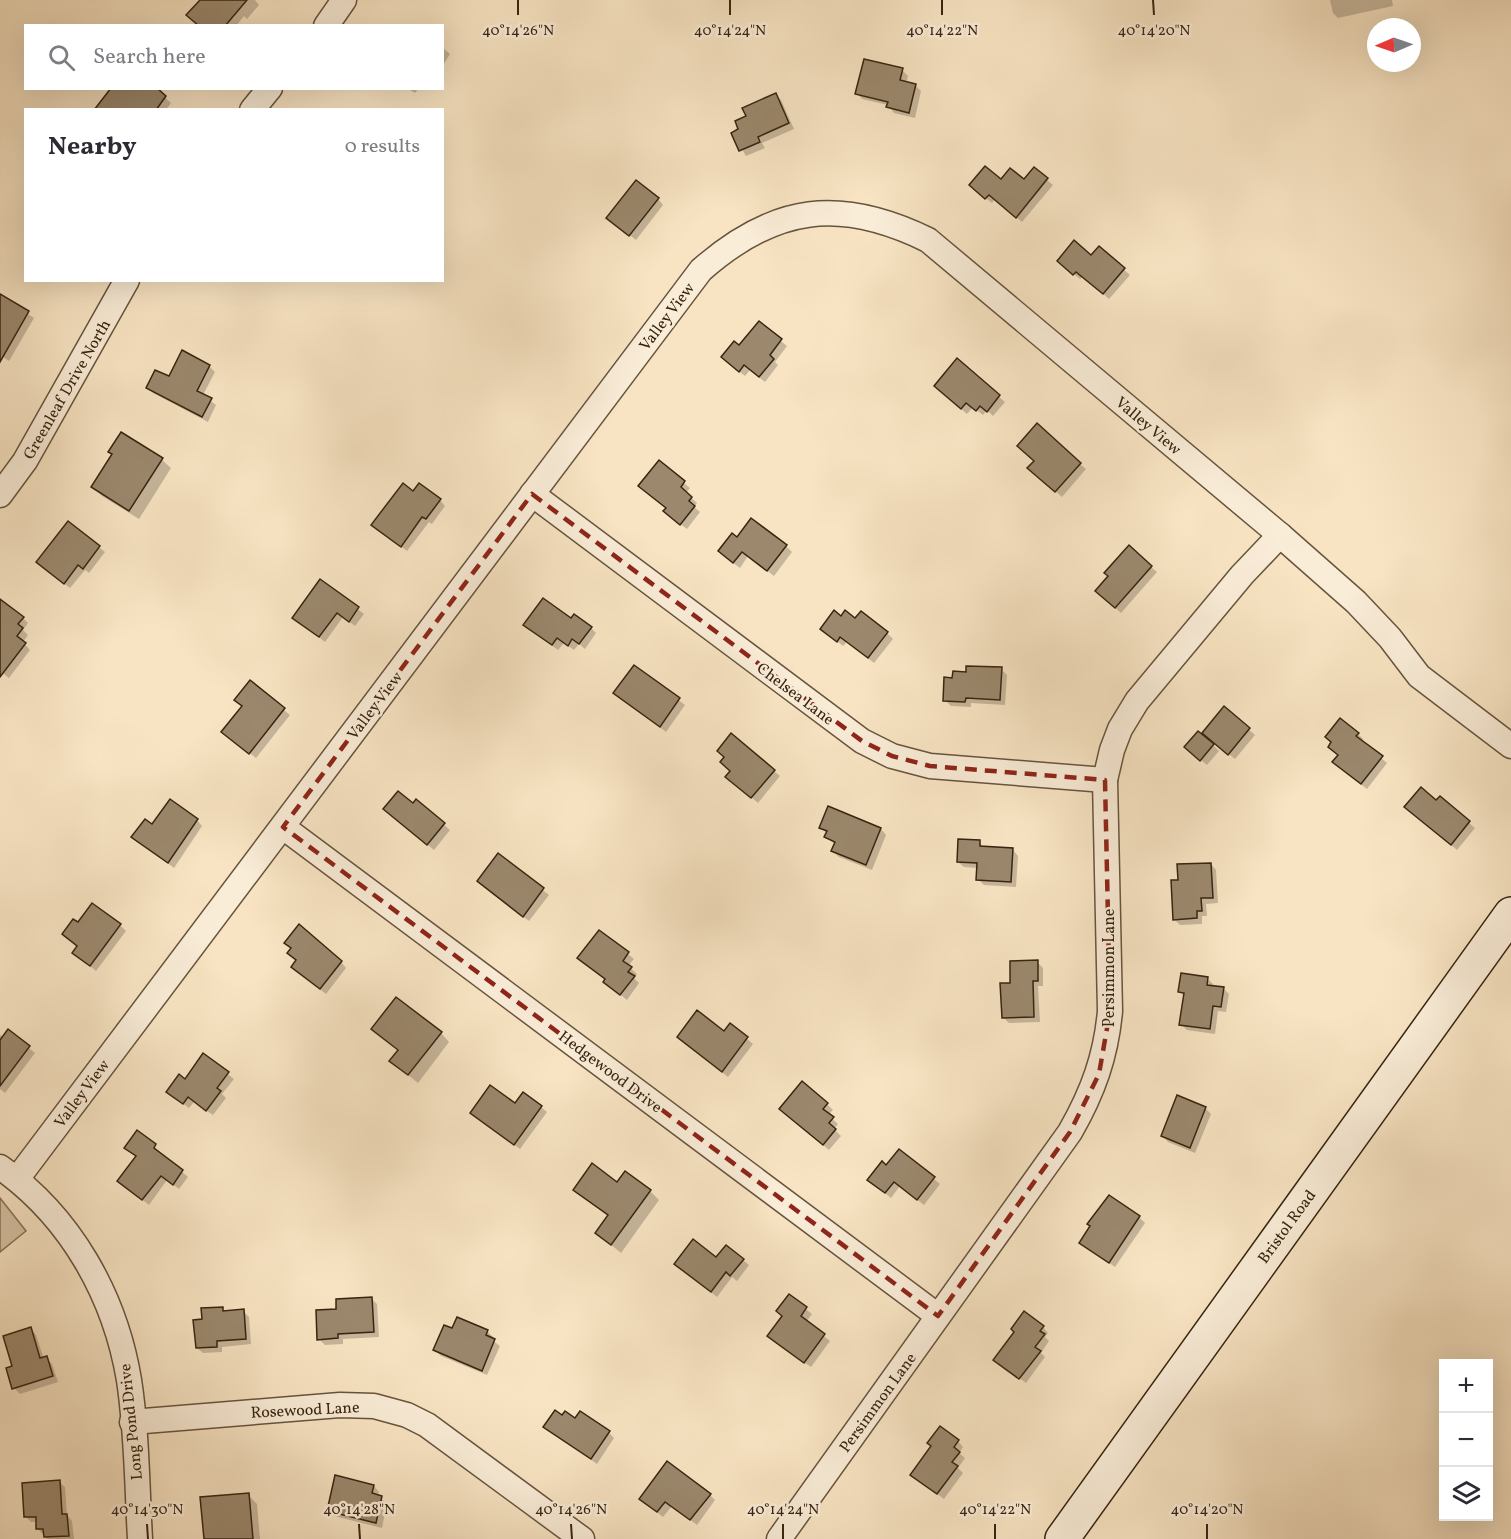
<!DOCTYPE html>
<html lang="en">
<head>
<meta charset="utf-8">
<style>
	:root { --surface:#fff; --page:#f2f2f3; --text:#2b2b33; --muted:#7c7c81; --line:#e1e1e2 }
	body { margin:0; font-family:Vollkorn,serif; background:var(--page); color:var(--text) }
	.controls { position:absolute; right:18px; bottom:18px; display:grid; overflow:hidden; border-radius:0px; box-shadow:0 6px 24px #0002 }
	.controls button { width:54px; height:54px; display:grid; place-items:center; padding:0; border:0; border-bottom:2px solid var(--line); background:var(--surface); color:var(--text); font:30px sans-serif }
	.compass { position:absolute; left:1367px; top:18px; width:54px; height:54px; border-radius:50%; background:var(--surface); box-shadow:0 6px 24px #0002; rotate:268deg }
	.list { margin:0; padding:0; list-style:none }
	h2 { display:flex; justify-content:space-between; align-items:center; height:78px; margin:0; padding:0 24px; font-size:26px }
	h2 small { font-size:20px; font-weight:400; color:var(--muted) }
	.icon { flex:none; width:33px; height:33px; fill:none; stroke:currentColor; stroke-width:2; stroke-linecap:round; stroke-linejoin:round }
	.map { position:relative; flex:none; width:1511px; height:1539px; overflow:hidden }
	.search { position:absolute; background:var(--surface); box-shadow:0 6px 24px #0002; left:24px; top:24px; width:420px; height:66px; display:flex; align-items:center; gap:15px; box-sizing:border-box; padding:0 21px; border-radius:0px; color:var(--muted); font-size:22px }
	.panel { position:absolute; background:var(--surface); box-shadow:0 6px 24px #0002; left:24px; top:108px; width:420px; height:174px; border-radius:0px }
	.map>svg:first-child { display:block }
</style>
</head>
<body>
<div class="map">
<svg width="1511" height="1539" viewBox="0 0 1511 1539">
	<rect width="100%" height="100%" fill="#f8e4c3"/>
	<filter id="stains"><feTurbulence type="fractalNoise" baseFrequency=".00333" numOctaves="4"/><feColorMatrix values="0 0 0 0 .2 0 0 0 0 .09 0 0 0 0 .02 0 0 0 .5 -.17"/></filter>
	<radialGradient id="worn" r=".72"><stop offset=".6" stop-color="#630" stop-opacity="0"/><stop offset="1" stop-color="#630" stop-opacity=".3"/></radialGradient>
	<polygon fill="#d7c3a5" stroke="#87745a" stroke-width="1.5" points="0,1198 26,1231 0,1252"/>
	<g fill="#0003">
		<polygon points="202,0 255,0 259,5 247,19 244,16 236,26 200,26"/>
		<polygon points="1330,0 1392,0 1393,6 1338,18 1333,13"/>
		<polygon points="442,47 450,54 442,67"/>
		<polygon points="902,70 908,76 906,83 916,86 921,91 915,118 894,113 888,105 862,99 857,93"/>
		<polygon points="155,88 171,103 166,110 105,110"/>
		<polygon points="407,88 419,88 415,93"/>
		<polygon points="775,95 781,100 794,129 762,143 765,148 746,156 733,134 740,130 748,117"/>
		<polygon points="1034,169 1053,185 1022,222 995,199 992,203 976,191 1001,181 1024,181"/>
		<polygon points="658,199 663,205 636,240 614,223"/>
		<polygon points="1099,248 1130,275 1109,299 1083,276 1080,279 1064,266 1091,257"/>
		<polygon points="0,296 34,318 9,361 0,355"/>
		<polygon points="759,323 787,346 775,362 778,365 765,382 750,370 745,376 728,363"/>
		<polygon points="957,361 1005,402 993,416 987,410 983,415 973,407 967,414 942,392"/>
		<polygon points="209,366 215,372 203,395 216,405 208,422 153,393 148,388"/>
		<polygon points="122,434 162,460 171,468 139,519 102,496 93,487 114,455"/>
		<polygon points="1035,461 1080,464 1086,469 1062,497 1035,473"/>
		<polygon points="659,462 690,488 686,493 697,503 694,507 700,512 687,529 671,517 667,509"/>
		<polygon points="413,493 440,500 445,506 432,524 429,522 407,551 379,530"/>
		<polygon points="68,523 105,552 89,573 85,570 70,588 44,568"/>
		<polygon points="737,539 786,546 792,552 774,576 748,556 740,568 725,557"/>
		<polygon points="1151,567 1157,572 1121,613 1103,597"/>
		<polygon points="321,581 364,614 355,626 343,617 325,642 294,618"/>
		<polygon points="0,611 23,618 28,623 23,630 28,635 23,642 30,650 9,678 0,671"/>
		<polygon points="841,618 887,633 893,639 874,663 847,642 843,646 828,634"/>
		<polygon points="572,620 591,628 596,633 585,649 579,644 574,650 564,643 558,650 531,630"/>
		<polygon points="634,667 685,705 666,732 615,693"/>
		<polygon points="1001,669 1007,675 1005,705 971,703 971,707 951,706 945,700 954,679 967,673"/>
		<polygon points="250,682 290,715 256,758 229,737 243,707 236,700"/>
		<polygon points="1224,708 1255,735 1235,759 1212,741"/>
		<polygon points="1358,734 1363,739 1362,742 1387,763 1367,789 1340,768 1340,756 1333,743"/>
		<polygon points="1212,744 1219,751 1207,765 1192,753"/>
		<polygon points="726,757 774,771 780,776 758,803 733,782"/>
		<polygon points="1440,798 1475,828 1457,850 1412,813"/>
		<polygon points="416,801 450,830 434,850 390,815"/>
		<polygon points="197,820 202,826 174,868 133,837 152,826"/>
		<polygon points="821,827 881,829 886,835 872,870 839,857 833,851 836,845 826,837 827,834"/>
		<polygon points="979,842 985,848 1013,850 1018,856 1016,887 984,885 978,879 978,868 964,867 958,862"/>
		<polygon points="499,855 549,895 529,921 484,887"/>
		<polygon points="1211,864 1216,870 1218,903 1206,904 1207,916 1202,916 1202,924 1180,925 1174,919 1179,881"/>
		<polygon points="79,924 120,925 126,931 96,971 74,953 78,946 64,934"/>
		<polygon points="599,932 634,959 628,966 637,974 634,978 639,983 627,1000 605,982"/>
		<polygon points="341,962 346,968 326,994 299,973"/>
		<polygon points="1037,962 1043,968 1043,986 1038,986 1040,1022 1009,1023 1003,1017 1012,984"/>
		<polygon points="1207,978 1213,984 1213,987 1223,988 1229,994 1226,1012 1218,1011 1215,1034 1187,1030 1181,1024 1185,997 1180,992"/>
		<polygon points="730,1025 753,1044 728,1077 684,1042 724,1033"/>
		<polygon points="373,1029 441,1033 449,1042 418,1083 391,1061 399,1051"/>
		<polygon points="8,1031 35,1053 5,1093 0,1089 0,1035 4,1037"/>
		<polygon points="204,1056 234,1079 222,1094 226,1098 213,1115 194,1102 189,1108 174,1097"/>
		<polygon points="827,1104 833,1110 828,1115 838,1124 834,1129 841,1136 829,1150 787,1115"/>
		<polygon points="541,1107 547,1112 520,1149 472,1113"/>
		<polygon points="1205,1108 1211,1114 1195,1153 1168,1142 1163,1136"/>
		<polygon points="137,1132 188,1177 179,1189 167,1180 149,1205 119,1181 137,1157 126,1148"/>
		<polygon points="899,1151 940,1184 924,1205 900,1186 891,1198 875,1185"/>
		<polygon points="617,1184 650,1191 659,1200 621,1253 597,1233 609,1217 575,1190"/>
		<polygon points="1139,1217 1145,1223 1115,1267 1081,1243"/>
		<polygon points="717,1259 743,1260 749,1265 737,1281 732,1277 717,1297 676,1264"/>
		<polygon points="789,1296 812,1314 806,1322 830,1341 811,1367 775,1342"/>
		<polygon points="371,1298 377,1304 379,1337 343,1339 343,1344 325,1345 319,1339 338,1311"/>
		<polygon points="222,1308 227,1313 243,1311 249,1317 251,1344 222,1347 222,1352 203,1353 197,1348 203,1320"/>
		<polygon points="1043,1327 1048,1333 1045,1337 1049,1341 1041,1353 1045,1357 1026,1383 1001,1365"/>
		<polygon points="31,1329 36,1335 44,1359 46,1358 52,1364 58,1382 20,1394 14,1388 14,1367"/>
		<polygon points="453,1330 487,1331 493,1337 492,1340 500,1346 487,1375 441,1356 435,1350"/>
		<polygon points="563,1417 609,1433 614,1438 597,1464 545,1427"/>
		<polygon points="958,1441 963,1447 959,1453 965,1458 958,1468 963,1473 944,1499 918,1480"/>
		<polygon points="59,1482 65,1487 67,1515 72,1521 74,1539 47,1539 38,1529 37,1522 31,1522 26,1517"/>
		<polygon points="374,1486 379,1492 378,1497 387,1503 382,1528 334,1516 328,1511"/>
		<polygon points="248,1495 257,1504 260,1539 205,1539"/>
		<polygon points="710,1495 715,1500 697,1525 672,1506 663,1517 641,1499"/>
	</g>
	<g fill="#9b886d" stroke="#372410" stroke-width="1.5">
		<polygon points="200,0 247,0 225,26 199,26 186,15"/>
		<polygon points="864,59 903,68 900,80 916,84 909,113 886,107 888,102 855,94"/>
		<polygon points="111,88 157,88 166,96 156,110 94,110"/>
		<polygon points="776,93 789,123 758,137 760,142 739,151 731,133 738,129 735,121 746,116 742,108"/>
		<polygon points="985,166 1001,179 1010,168 1024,179 1034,167 1048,178 1016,218 989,195 985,199 969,185"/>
		<polygon points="636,180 659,198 629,236 606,218"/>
		<polygon points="1074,240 1091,255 1099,246 1125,268 1103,294 1076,272 1073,275 1057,261"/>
		<polygon points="0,294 29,311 0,362"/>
		<polygon points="759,321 782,339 770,355 774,359 759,377 744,365 739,372 721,357 734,341 739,345"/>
		<polygon points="182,350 210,365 197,391 212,398 202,417 146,388 155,370 169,376"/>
		<polygon points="957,358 1000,395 987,412 980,406 976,411 966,403 961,409 934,386"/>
		<polygon points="1037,423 1081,463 1055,492 1027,468 1034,461 1017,446"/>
		<polygon points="121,432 163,458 129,511 91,487 112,454 108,452"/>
		<polygon points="659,460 685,481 681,487 692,497 689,501 695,506 680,525 663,511 666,508 638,486"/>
		<polygon points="403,483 413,491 419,483 441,499 426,519 422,517 401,547 371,525"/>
		<polygon points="751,518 787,545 767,571 742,552 733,563 718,551 732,533 737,537"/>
		<polygon points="68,521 100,546 83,569 78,565 64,584 36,562"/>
		<polygon points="1129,545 1152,566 1115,608 1095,591 1108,576 1104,573"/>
		<polygon points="320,579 359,607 349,622 337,613 319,637 292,618"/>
		<polygon points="543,598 571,618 574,614 592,627 579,644 572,639 568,646 557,638 552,645 523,625"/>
		<polygon points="0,599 24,617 18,624 23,628 17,636 26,643 0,677"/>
		<polygon points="834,610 841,616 845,610 855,618 861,611 888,632 868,658 840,637 837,642 820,629"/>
		<polygon points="634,665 680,698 660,727 613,693"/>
		<polygon points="966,666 1002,667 1000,700 966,698 965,702 943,701 944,677 952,678 953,671 966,672"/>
		<polygon points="250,680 285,708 249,754 221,732 242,706 234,700"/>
		<polygon points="1224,706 1250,728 1228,755 1202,733"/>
		<polygon points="1340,718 1359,733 1356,736 1383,756 1361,784 1332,762 1338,755 1328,747 1331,742 1325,737"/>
		<polygon points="1198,731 1214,744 1200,761 1184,747"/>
		<polygon points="731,733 775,770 751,798 725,777 730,771 720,762 724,757 717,751"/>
		<polygon points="1421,787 1436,800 1440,796 1470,821 1451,845 1404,807"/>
		<polygon points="398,791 413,803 416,799 445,823 427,845 383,809"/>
		<polygon points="170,799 198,819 168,863 131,837 145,819 152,824"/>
		<polygon points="828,806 881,828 866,865 831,851 835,842 824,837 827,831 819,828"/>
		<polygon points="958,839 980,840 980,846 1013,848 1011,882 976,880 977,863 957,862"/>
		<polygon points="498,853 544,888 523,917 477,881"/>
		<polygon points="1211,863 1213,898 1201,898 1202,911 1197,911 1197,918 1173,920 1171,880 1178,880 1177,864"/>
		<polygon points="92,903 121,924 90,966 72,953 77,946 62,934 73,919 78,922"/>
		<polygon points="299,924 342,961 320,989 291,967 296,960 287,953 291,948 284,943"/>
		<polygon points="599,930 629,952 623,961 632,967 628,972 635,976 620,995 603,982 605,979 577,958"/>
		<polygon points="1038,960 1038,981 1033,981 1034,1017 1002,1018 1000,983 1010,983 1010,961"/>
		<polygon points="1181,973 1208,977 1207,985 1224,987 1221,1007 1213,1006 1210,1029 1179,1025 1184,993 1178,992"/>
		<polygon points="396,997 442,1032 408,1075 389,1061 398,1050 371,1029"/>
		<polygon points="697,1010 724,1031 730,1023 748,1037 722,1072 677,1037"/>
		<polygon points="8,1029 30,1046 0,1086 0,1040"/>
		<polygon points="203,1053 229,1072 217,1088 221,1091 206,1111 188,1097 183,1104 166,1092 179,1074 185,1079"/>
		<polygon points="802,1081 828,1103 823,1109 834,1117 829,1123 836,1129 823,1145 779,1109"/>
		<polygon points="490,1085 515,1103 523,1092 542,1106 514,1145 470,1113"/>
		<polygon points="1177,1095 1206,1107 1190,1148 1161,1136"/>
		<polygon points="137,1130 156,1144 154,1148 183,1170 173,1185 161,1176 142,1200 117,1181 136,1156 124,1148"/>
		<polygon points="899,1149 935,1177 917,1200 894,1182 885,1193 867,1180 882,1161 886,1165"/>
		<polygon points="592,1163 617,1182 625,1171 651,1190 611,1245 595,1233 608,1215 573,1190"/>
		<polygon points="1109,1195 1140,1216 1109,1263 1079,1243 1090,1226 1087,1224"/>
		<polygon points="693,1239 716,1257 726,1245 744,1259 730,1276 726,1272 711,1292 674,1264"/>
		<polygon points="789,1294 807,1307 801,1316 825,1334 804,1363 767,1336 782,1316 776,1311"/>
		<polygon points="372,1297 374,1332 338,1334 338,1338 317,1340 316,1310 336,1309 336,1299"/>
		<polygon points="223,1307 223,1311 244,1309 246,1339 217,1341 217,1347 196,1348 193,1320 202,1319 201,1308"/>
		<polygon points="1024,1311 1044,1326 1040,1331 1045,1334 1035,1347 1041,1351 1019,1379 993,1360 1014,1332 1011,1329"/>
		<polygon points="457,1317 488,1330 486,1335 495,1339 482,1371 433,1350 444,1325 452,1328"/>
		<polygon points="31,1327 40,1358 47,1356 53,1376 12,1389 6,1368 12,1366 3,1336"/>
		<polygon points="555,1410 562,1415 565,1411 575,1418 580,1411 610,1431 591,1459 543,1427"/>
		<polygon points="940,1426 959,1440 954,1447 960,1452 952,1462 958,1466 937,1494 910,1475 931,1446 927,1443"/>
		<polygon points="667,1461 711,1494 690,1520 665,1502 657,1512 639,1499"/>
		<polygon points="335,1475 374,1485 372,1493 382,1496 376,1523 327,1511"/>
		<polygon points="60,1480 62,1514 67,1514 69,1536 44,1537 43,1529 36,1529 36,1517 24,1517 22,1483"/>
		<polygon points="249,1493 253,1539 204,1539 200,1497"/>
	</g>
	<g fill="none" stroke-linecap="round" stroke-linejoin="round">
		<g stroke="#67543d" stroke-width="27">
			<g id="minor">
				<polyline points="326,26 344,0"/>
				<polyline points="252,110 270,88"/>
				<polyline points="532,494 862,741 892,756 930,766 1105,780"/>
				<polyline points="0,495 25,461 127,280"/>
				<polyline points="283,827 938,1316"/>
				<path d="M0,1167C71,1217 115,1296 129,1380C137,1432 137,1487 140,1539"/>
				<path d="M17,1179L701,270C775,205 840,197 928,240L1280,535L1356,602L1390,638L1419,676L1511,746"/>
				<polyline points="132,1422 340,1405 374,1406 407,1415 427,1425 582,1539"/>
				<path d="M779,1539L1070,1132C1093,1092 1106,1056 1110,1011L1105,780L1112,750L1120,729L1137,701L1242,575L1280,535"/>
			</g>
		</g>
		<g stroke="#372410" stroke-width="36">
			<polyline id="secondary" points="1062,1539 1511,914"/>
		</g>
		<use href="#minor" stroke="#faedd8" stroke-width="24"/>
		<use href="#secondary" stroke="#faedd8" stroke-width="33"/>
	</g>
	<path fill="none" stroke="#8f2418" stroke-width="4.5" stroke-dasharray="12 8" stroke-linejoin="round" d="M532,494L862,741L892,756L930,766L1105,780L1110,1011L1099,1074L1070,1132L938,1316L283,827Z"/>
	<path fill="none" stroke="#372410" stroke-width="2" d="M518,0V15M730,0V15M942,0V15M1153,0L1154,15M147,1524L148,1539M359,1524L360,1539M571,1524L572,1539M783,1524V1539M995,1524V1539M1207,1524V1539"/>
	<g text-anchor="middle" stroke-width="5" stroke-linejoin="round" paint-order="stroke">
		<g font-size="16" fill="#372410" stroke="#faedd8">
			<text transform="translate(666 316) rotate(-53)" y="6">Valley View</text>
			<text transform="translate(66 389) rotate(-60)" y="6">Greenleaf Drive North</text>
			<text transform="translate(1149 425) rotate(40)" y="6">Valley View</text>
			<text transform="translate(796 693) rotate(37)" y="6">Chelsea Lane</text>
			<text transform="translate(374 705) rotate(-53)" y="6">Valley View</text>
			<text transform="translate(1108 968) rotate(-90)" y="6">Persimmon Lane</text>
			<text transform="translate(611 1071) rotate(37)" y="6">Hedgewood Drive</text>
			<text transform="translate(81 1093) rotate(-53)" y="6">Valley View</text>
			<text transform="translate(1286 1226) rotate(-54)" y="6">Bristol Road</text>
			<text transform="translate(877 1402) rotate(-54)" y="6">Persimmon Lane</text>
			<text transform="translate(305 1409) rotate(-3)" y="6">Rosewood Lane</text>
			<text transform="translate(130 1422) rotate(-96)" y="6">Long Pond Drive</text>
		</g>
	</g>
	<g font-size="15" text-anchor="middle" fill="#372410" stroke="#faedd8" stroke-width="5" stroke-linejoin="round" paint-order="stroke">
		<text x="518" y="35">40°14'26"N</text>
		<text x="730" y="35">40°14'24"N</text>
		<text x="942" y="35">40°14'22"N</text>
		<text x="1154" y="35">40°14'20"N</text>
		<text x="147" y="1514">40°14'30"N</text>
		<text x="359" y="1514">40°14'28"N</text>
		<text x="571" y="1514">40°14'26"N</text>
		<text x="783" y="1514">40°14'24"N</text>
		<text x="995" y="1514">40°14'22"N</text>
		<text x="1207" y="1514">40°14'20"N</text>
	</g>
	<rect width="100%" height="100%" filter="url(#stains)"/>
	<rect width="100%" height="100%" fill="url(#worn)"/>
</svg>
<div class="controls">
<button>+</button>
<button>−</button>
<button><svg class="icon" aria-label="layers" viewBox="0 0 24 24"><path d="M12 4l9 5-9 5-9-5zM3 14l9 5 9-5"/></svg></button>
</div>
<svg class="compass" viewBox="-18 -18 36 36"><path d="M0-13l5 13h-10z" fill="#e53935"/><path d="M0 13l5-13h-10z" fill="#7c7c81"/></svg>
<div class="search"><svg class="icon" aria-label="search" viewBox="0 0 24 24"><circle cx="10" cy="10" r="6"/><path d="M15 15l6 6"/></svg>Search here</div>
<section class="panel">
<h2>Nearby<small>0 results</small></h2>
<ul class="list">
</ul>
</section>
</div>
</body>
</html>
